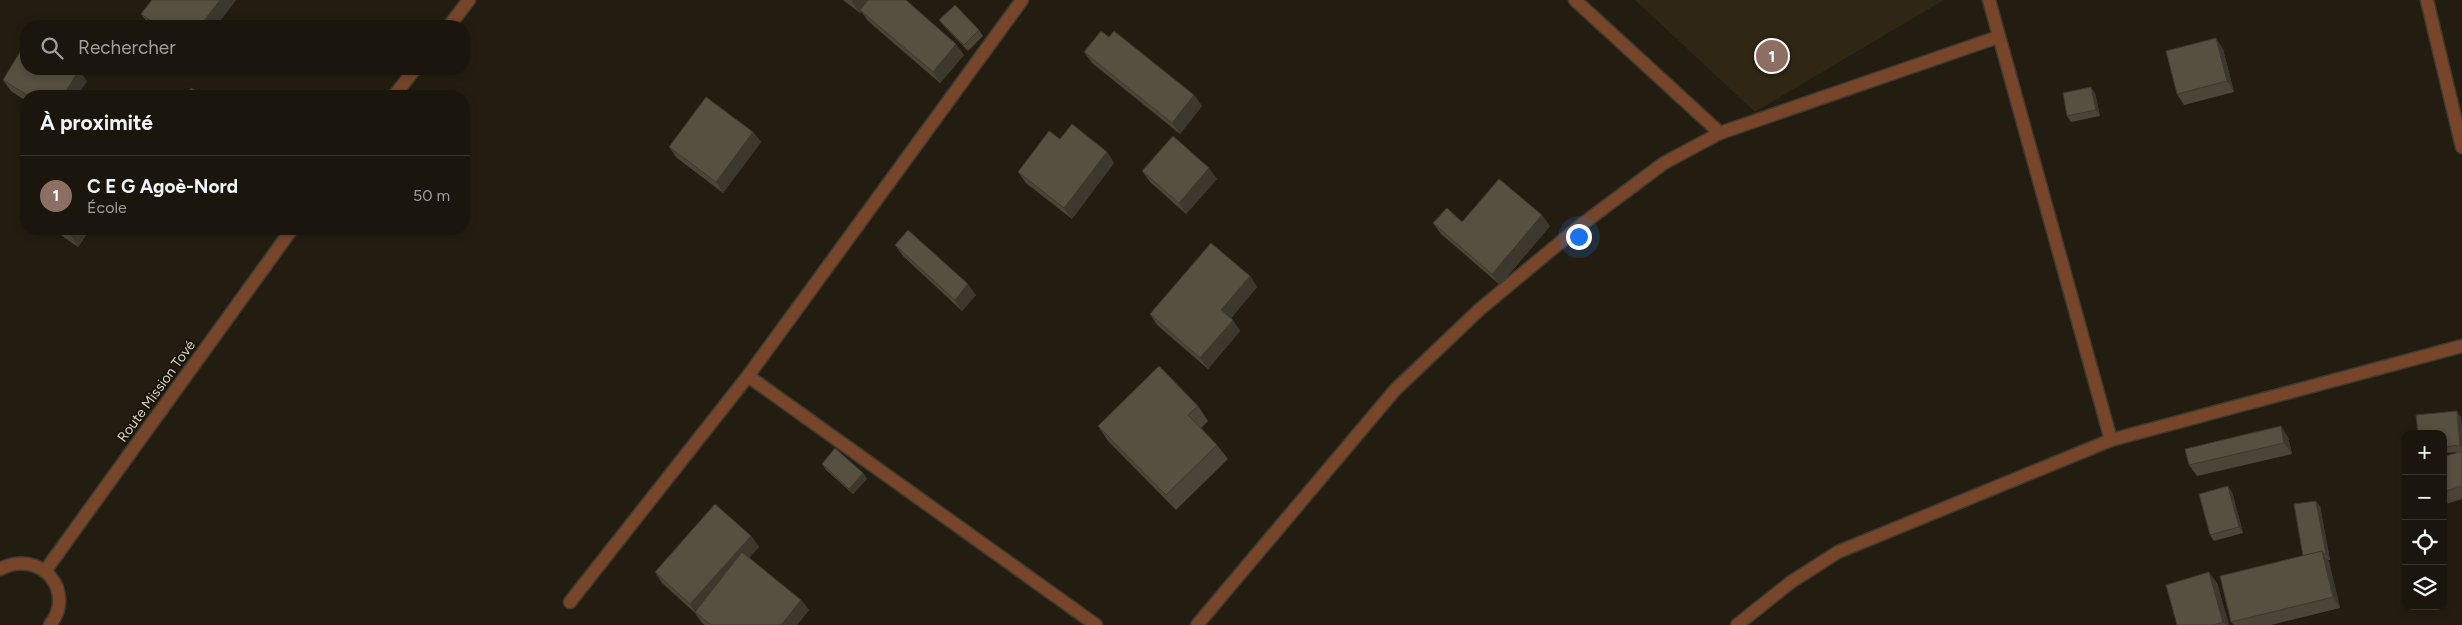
<!DOCTYPE html>
<html lang="fr">
<head>
<meta charset="utf-8">
<style>
	:root { --surface:#1a160d; --page:#231f16; --text:#f1f3f6; --muted:#9f9f9d; --line:#38352e; --accent:#80bdfa }
	body { margin:0; font-family:Figtree,sans-serif; background:var(--page); color:var(--text) }
	.controls { position:absolute; right:15px; bottom:15px; display:grid; overflow:hidden; border-radius:10px; box-shadow:0 2px 8px #0003 }
	.controls button { width:45px; height:45px; display:grid; place-items:center; padding:0; border:0; border-bottom:1px solid var(--line); background:var(--surface); color:var(--text); font:25px sans-serif }
	.you { position:absolute; left:1578px; top:236px; width:18px; height:18px; margin:-12px; border:4px solid #fff; border-radius:50%; background:#1a73e8; box-shadow:0 0 0 8px #1a73e833 }
	.badge { display:grid; place-items:center; width:32px; height:32px; border-radius:50%; background:var(--accent); color:#fff; font-size:16px; font-weight:700 }
	.pin { position:absolute; translate:-50% -50%; border:2px solid #fff; box-shadow:0 1px 5px #0006 }
	.list { margin:0; padding:0; list-style:none }
	h2 { display:flex; justify-content:space-between; align-items:center; height:65px; margin:0; padding:0 20px; font-size:21px }
	h2 small { font-size:16px; font-weight:400; color:var(--muted) }
	.list li { display:grid; grid-template-columns:32px 1fr auto; gap:15px; align-items:center; box-sizing:border-box; height:80px; padding:0 20px; border-top:1px solid var(--line) }
	.list b { display:block; font-size:19px; white-space:nowrap }
	.list p { margin:0; font-size:16px; white-space:nowrap; color:var(--muted) }
	.list em { font-size:16px; font-style:normal; color:var(--muted) }
	.icon { flex:none; width:28px; height:28px; fill:none; stroke:currentColor; stroke-width:2; stroke-linecap:round; stroke-linejoin:round }
	.map { position:relative; flex:none; width:2462px; height:625px; overflow:hidden }
	.search { position:absolute; background:var(--surface); box-shadow:0 2px 8px #0003; left:20px; top:20px; width:450px; height:55px; display:flex; align-items:center; gap:12px; box-sizing:border-box; padding:0 18px; border-radius:20px; color:var(--muted); font-size:19px }
	.panel { position:absolute; background:var(--surface); box-shadow:0 2px 8px #0003; left:20px; top:90px; width:450px; height:145px; border-radius:20px }
	.map>svg:first-child { display:block }
</style>
</head>
<body>
<div class="map">
<svg width="2462" height="625" viewBox="0 0 2462 625">
	<rect width="100%" height="100%" fill="#231d11"/>
	<polygon fill="#2f2613" points="1635,0 1944,0 1755,112"/>
	<g fill="none" stroke-linecap="round" stroke-linejoin="round">
		<g stroke="#3f3a2e" stroke-width="15">
			<g id="minor">
				<polyline points="1575,0 1720,133"/>
				<polyline points="1989,0 2111,440"/>
				<polyline points="2427,0 2462,147"/>
				<polyline points="748,376 1096,625"/>
				<polyline points="570,602 748,376 1022,0"/>
				<polyline points="1197,625 1395,390 1479,310 1581,225 1664,163 1720,133 1998,37"/>
				<polyline points="1737,625 1791,582 1838,552 2111,440 2462,346"/>
			</g>
		</g>
		<g stroke="#3f3a2e" stroke-width="15">
			<g id="tertiary">
				<polyline points="449,26 469,0"/>
				<polyline points="394,96 415,69"/>
				<path d="M0,569C40,548 77,591 50,625"/>
				<polyline points="45,571 292,229"/>
			</g>
		</g>
		<use href="#minor" stroke="#76452a" stroke-width="12"/>
		<use href="#tertiary" stroke="#76452a" stroke-width="12"/>
	</g>
	<g fill="#4a4538">
		<polygon points="152,0 236,0 216,26 151,26 149,25 141,14"/>
		<polygon points="843,0 906,0 964,55 940,83 868,21 861,11 860,13"/>
		<polygon points="939,20 979,30 983,36 968,51 944,26"/>
		<polygon points="1109,37 1194,95 1202,106 1180,134 1092,63 1084,52"/>
		<polygon points="2223,49 2234,92 2184,105 2177,94"/>
		<polygon points="3,80 87,81 77,96 26,96 26,101 11,91"/>
		<polygon points="2095,93 2100,116 2071,122 2067,116"/>
		<polygon points="753,132 761,142 723,193 677,158 669,147"/>
		<polygon points="1107,152 1114,163 1072,219 1026,183 1018,172"/>
		<polygon points="1142,171 1217,179 1186,214 1150,182"/>
		<polygon points="1462,222 1550,226 1500,285 1441,234 1433,223"/>
		<polygon points="52,229 90,229 78,247"/>
		<polygon points="895,245 976,295 962,311 903,256"/>
		<polygon points="1250,276 1257,287 1231,318 1240,331 1208,369 1157,325 1150,314"/>
		<polygon points="1198,406 1208,421 1201,428 1217,445 1228,459 1176,510 1108,441 1098,426"/>
		<polygon points="2461,417 2462,429 2462,499 2443,505 2443,457 2458,452 2443,453 2443,434"/>
		<polygon points="2288,437 2292,454 2197,476 2189,465"/>
		<polygon points="822,464 863,473 867,479 853,494 826,470"/>
		<polygon points="2232,492 2243,533 2214,541 2210,535"/>
		<polygon points="2320,506 2330,560 2328,560 2329,562 2340,608 2271,625 2234,625 2231,622 2303,556"/>
		<polygon points="751,536 759,547 749,558 801,600 809,610 797,625 705,625 702,623 695,613 662,583 655,572"/>
		<polygon points="2217,583 2229,625 2177,625"/>
	</g>
	<g fill="#3c382e">
		<polygon points="220,0 236,0 216,26 200,26"/>
		<polygon points="853,0 870,0 860,13 852,2"/>
		<polygon points="2216,38 2223,49 2234,92 2227,81"/>
		<polygon points="956,44 964,55 940,83 933,72"/>
		<polygon points="79,70 87,81 77,96 63,96"/>
		<polygon points="2091,87 2095,93 2100,116 2096,110"/>
		<polygon points="1194,95 1202,106 1180,134 1172,123"/>
		<polygon points="753,132 761,142 723,193 716,182"/>
		<polygon points="1107,152 1114,163 1072,219 1064,208"/>
		<polygon points="1209,168 1217,179 1186,214 1179,203"/>
		<polygon points="1542,215 1550,226 1500,285 1492,274"/>
		<polygon points="75,229 90,229 78,247 71,236"/>
		<polygon points="1250,276 1257,287 1229,321 1221,310"/>
		<polygon points="968,284 976,295 962,311 955,300"/>
		<polygon points="1233,320 1240,331 1208,369 1200,358"/>
		<polygon points="2457,411 2461,417 2462,429 2462,448 2460,445"/>
		<polygon points="2281,426 2288,437 2292,454 2284,443"/>
		<polygon points="863,473 867,479 853,494 849,489"/>
		<polygon points="2228,486 2232,492 2243,533 2239,527"/>
		<polygon points="2316,501 2320,506 2330,560 2326,554"/>
		<polygon points="751,536 759,547 697,615 690,604"/>
		<polygon points="2322,551 2329,562 2340,608 2333,597"/>
		<polygon points="2209,572 2217,583 2229,625 2226,625 2223,622"/>
		<polygon points="801,600 809,610 797,625 781,625"/>
	</g>
	<g fill="#565041" stroke="#3c382e">
		<polygon points="152,0 220,0 200,26 158,26 141,14"/>
		<polygon points="868,0 906,0 956,44 933,72 860,10"/>
		<polygon points="955,5 979,30 964,45 939,20"/>
		<polygon points="1101,31 1109,37 1114,31 1194,95 1172,123 1084,52"/>
		<polygon points="2216,38 2227,81 2177,94 2166,51"/>
		<polygon points="26,42 26,69 77,69 79,70 63,96 29,96 3,80"/>
		<polygon points="2091,87 2096,110 2067,116 2063,93"/>
		<polygon points="191,88 204,96 186,96"/>
		<polygon points="706,97 753,132 716,182 669,147"/>
		<polygon points="1072,124 1107,152 1064,208 1018,172 1049,131 1060,139"/>
		<polygon points="1173,136 1209,168 1179,203 1142,171"/>
		<polygon points="1499,179 1542,215 1492,274 1433,223 1447,208 1462,222"/>
		<polygon points="60,229 75,229 71,236"/>
		<polygon points="908,230 968,284 955,300 895,245"/>
		<polygon points="1211,243 1250,276 1221,310 1233,320 1200,358 1150,314"/>
		<polygon points="1159,366 1198,406 1188,415 1217,445 1166,495 1098,426"/>
		<polygon points="2457,411 2460,445 2443,447 2443,434 2418,434 2416,415"/>
		<polygon points="2281,426 2284,443 2189,465 2185,449"/>
		<polygon points="835,448 863,473 849,489 822,464"/>
		<polygon points="2462,451 2462,486 2443,492 2443,457"/>
		<polygon points="2228,486 2239,527 2210,535 2199,494"/>
		<polygon points="2316,501 2326,554 2324,554 2322,551 2303,556 2294,504"/>
		<polygon points="715,504 751,536 690,604 655,572"/>
		<polygon points="2322,551 2333,597 2231,622 2220,576"/>
		<polygon points="742,552 801,600 781,625 711,625 695,612"/>
		<polygon points="2209,572 2223,622 2213,625 2177,625 2166,585"/>
	</g>
	<g text-anchor="middle" stroke-width="4" stroke-linejoin="round" paint-order="stroke">
		<g font-size="14" fill="#d5d1c8" stroke="#1a1408">
			<text transform="translate(156 391) rotate(-54)" y="5">Route Mission Tové</text>
		</g>
	</g>
</svg>
<div class="controls">
<button>+</button>
<button>−</button>
<button><svg class="icon" aria-label="locate" viewBox="0 0 24 24"><circle cx="12" cy="12" r="6"/><path d="M12 2v4M12 18v4M2 12h4M18 12h4"/></svg></button>
<button><svg class="icon" aria-label="layers" viewBox="0 0 24 24"><path d="M12 4l9 5-9 5-9-5zM3 14l9 5 9-5"/></svg></button>
</div>
<div class="you"></div>
<div class="pin badge" style="left:1772px;top:56px;background:#8d6e63">1</div>
<div class="search"><svg class="icon" aria-label="search" viewBox="0 0 24 24"><circle cx="10" cy="10" r="6"/><path d="M15 15l6 6"/></svg>Rechercher</div>
<section class="panel">
<h2>À proximité<small></small></h2>
<ul class="list">
<li><span class="badge" style="background:#8d6e63">1</span><div><b>C E G Agoè-Nord</b><p>École</p></div><em>50 m</em></li>
</ul>
</section>
</div>
</body>
</html>
